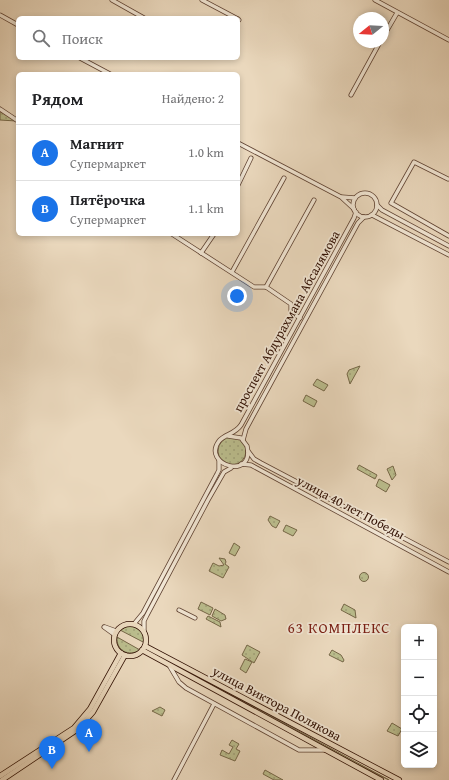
<!DOCTYPE html>
<html lang="ru">
<head>
<meta charset="utf-8">
<style>
	:root { --surface:#fff; --page:#f6f6f6; --text:#202124; --muted:#757577; --line:#e0e0e0; --accent:#1a73e8 }
	body { margin:0; font-family:"Gentium Book Plus",serif; background:var(--page); color:var(--text) }
	.controls { position:absolute; right:12px; bottom:12px; display:grid; overflow:hidden; border-radius:6px; box-shadow:0 2px 6px #0003 }
	.controls button { width:36px; height:36px; display:grid; place-items:center; padding:0; border:0; border-bottom:1px solid var(--line); background:var(--surface); color:var(--text); font:20px sans-serif }
	.compass { position:absolute; left:353px; top:12px; width:36px; height:36px; border-radius:50%; background:var(--surface); box-shadow:0 2px 6px #0003; rotate:252deg }
	.you { position:absolute; left:237px; top:296px; width:14px; height:14px; margin:-10px; border:3px solid #fff; border-radius:50%; background:#1a73e8; box-shadow:0 0 0 6px #1a73e833 }
	.badge { display:grid; place-items:center; width:26px; height:26px; border-radius:50%; background:var(--accent); color:#fff; font-size:13px; font-weight:700 }
	.pin { position:absolute; translate:-50% -33px; filter:drop-shadow(0 1px 2px #0008) }
	.pin::after { content:''; position:absolute; top:21px; width:14px; height:12px; background:inherit; clip-path:polygon(0 0,100% 0,50% 100%) }
	.list { margin:0; padding:0; list-style:none }
	h2 { display:flex; justify-content:space-between; align-items:center; height:52px; margin:0; padding:0 16px; font-size:17px }
	h2 small { font-size:13px; font-weight:400; color:var(--muted) }
	.list li { display:grid; grid-template-columns:26px 1fr auto; gap:12px; align-items:center; box-sizing:border-box; height:56px; padding:0 16px; border-top:1px solid var(--line) }
	.list b { display:block; font-size:15px; white-space:nowrap }
	.list p { margin:0; font-size:13px; white-space:nowrap; color:var(--muted) }
	.list em { font-size:13px; font-style:normal; color:var(--muted) }
	.icon { flex:none; width:22px; height:22px; fill:none; stroke:currentColor; stroke-width:2; stroke-linecap:round; stroke-linejoin:round }
	.map { position:relative; flex:none; width:449px; height:780px; overflow:hidden }
	.search { position:absolute; background:var(--surface); box-shadow:0 2px 6px #0003; left:16px; top:16px; width:224px; height:44px; display:flex; align-items:center; gap:10px; box-sizing:border-box; padding:0 14px; border-radius:6px; color:var(--muted); font-size:15px }
	.panel { position:absolute; background:var(--surface); box-shadow:0 2px 6px #0003; left:16px; top:72px; width:224px; height:164px; border-radius:6px }
	.map>svg:first-child { display:block }
</style>
</head>
<body>
<div class="map">
<svg width="449" height="780" viewBox="0 0 449 780">
	<defs>
		<pattern id="green-dots" width="8" height="8" patternUnits="userSpaceOnUse"><rect width="8" height="8" fill="#bbbe8e"/><path d="M2 2h.1M6 6h.1" fill="none" stroke="#a1a279" stroke-width="1.8" stroke-linecap="round"/></pattern>
	</defs>
	<rect width="100%" height="100%" fill="#ead8bd"/>
	<filter id="stains"><feTurbulence type="fractalNoise" baseFrequency=".005" numOctaves="4"/><feColorMatrix values="0 0 0 0 .2 0 0 0 0 .09 0 0 0 0 .02 0 0 0 .5 -.17"/></filter>
	<radialGradient id="worn" r=".72"><stop offset=".6" stop-color="#630" stop-opacity="0"/><stop offset="1" stop-color="#630" stop-opacity=".3"/></radialGradient>
	<g fill="url(#green-dots)" stroke="#766748">
		<polygon points="0,111 16,121 0,120"/>
		<polygon points="360,366 350,384 347,374 349,370"/>
		<circle cx="232" cy="451" r="14"/>
		<polygon points="359,465 377,475 375,479 357,469"/>
		<polygon points="393,466 396,475 392,480 387,469"/>
		<polygon points="270,516 280,521 276,528 272,526 268,520"/>
		<polygon points="219,558 225,559 226,562 225,564 229,567 223,578 209,571 213,563 219,566 224,565"/>
		<circle cx="364" cy="577" r="4.5"/>
		<polygon points="201,602 213,608 210,615 198,609"/>
		<polygon points="344,604 355,610 356,618 341,610"/>
		<polygon points="215,609 225,615 226,619 221,621 212,616"/>
		<polygon points="208,616 220,622 221,627 206,619"/>
		<path d="M127,626C138,625 146,632 143,642L120,630Z"/>
		<path d="M117,637L140,650C129,657 116,651 117,637Z"/>
		<polygon points="247,645 260,652 254,663 242,655"/>
		<polygon points="147,649 389,780 359,765"/>
		<polygon points="332,650 341,655 344,660 343,662 329,655"/>
		<polygon points="160,707 165,710 162,716 152,711"/>
		<polygon points="392,723 402,729 398,736 387,731"/>
		<polygon points="232,740 239,744 236,749 240,751 235,761 220,755 222,750 229,754 233,747 229,745"/>
		<polygon points="265,770 283,780 274,780 263,774"/>
	</g>
	<g fill="#bbbe8e" stroke="#766748">
		<polygon points="317,379 328,385 324,391 313,385"/>
		<polygon points="306,395 317,401 314,407 303,401"/>
		<polygon points="379,479 390,485 386,492 376,486"/>
		<polygon points="286,525 297,530 293,536 283,531"/>
		<polygon points="234,543 240,547 235,556 229,553"/>
		<polygon points="245,659 252,662 246,673 240,669"/>
	</g>
	<g fill="none" stroke-linecap="round" stroke-linejoin="round">
		<g stroke="#5f4232" stroke-width="5">
			<g id="minor">
				<polyline points="112,0 144,18"/>
				<polyline points="202,0 236,18"/>
				<polyline points="375,0 449,40"/>
				<polyline points="0,15 18,25"/>
				<polyline points="238,19 239,20"/>
				<polyline points="383,37 397,13"/>
				<polyline points="80,58 110,74"/>
				<polyline points="351,95 380,42"/>
				<polyline points="0,109 18,121"/>
				<polyline points="238,143 341,197 354,209"/>
				<polyline points="448,179 414,162 391,203 449,236"/>
				<polyline points="238,185 251,158"/>
				<circle cx="365" cy="205" r="12"/>
				<polyline points="342,197 355,198"/>
				<polyline points="377,205 382,210 449,246"/>
				<polyline points="372,215 449,255"/>
				<polyline points="172,234 254,287 266,287 291,304 291,312 300,318"/>
				<polyline points="201,253 214,234"/>
				<polyline points="232,272 284,178"/>
				<polyline points="266,287 314,200"/>
				<path d="M228,436L241,438L247,446C255,481 201,465 219,441C225,434 235,434 241,425L354,218L356,212"/>
				<polyline points="243,440 246,429 253,416 358,223 364,217"/>
				<polyline points="248,451 254,459 261,463 449,562"/>
				<polyline points="241,464 251,465 449,572"/>
				<polyline points="179,610 195,618"/>
				<polyline points="134,624 143,613 217,474 219,470 219,460"/>
				<polyline points="104,627 115,635"/>
				<polyline points="105,627 116,631"/>
				<polyline points="144,631 144,621 147,615 208,500 224,472 231,468"/>
				<polyline points="169,665 179,682 186,688 299,750 325,750"/>
				<polyline points="174,780 214,704"/>
			</g>
		</g>
		<g stroke="#311003" stroke-width="6">
			<g id="major">
				<circle cx="130" cy="640" r="16"/>
				<polyline points="145,646 399,780"/>
				<polyline points="142,650 381,780"/>
				<polyline points="0,776 74,728 90,709 121,653"/>
				<polyline points="2,780 78,729 93,712 125,655"/>
			</g>
		</g>
		<use href="#minor" stroke="#f1e6d4" stroke-width="3.5"/>
		<use href="#major" stroke="#ead8bd" stroke-width="4.5"/>
	</g>
	<g text-anchor="middle" stroke-width="3.5" stroke-linejoin="round" paint-order="stroke">
		<g font-size="13" fill="#311003" stroke="#f1e6d4">
			<text transform="translate(286 321) rotate(-61)" y="5">проспект Абдурахмана Абсалямова</text>
			<text transform="translate(351 507) rotate(28)" y="5">улица 40 лет Победы</text>
			<text transform="translate(277 703) rotate(28)" y="5">улица Виктора Полякова</text>
		</g>
		<g font-size="15" letter-spacing="1" fill="#7a1f14" stroke="#f1e6d4">
			<text x="339" y="633">63 КОМПЛЕКС</text>
		</g>
	</g>
	<rect width="100%" height="100%" filter="url(#stains)"/>
	<rect width="100%" height="100%" fill="url(#worn)"/>
</svg>
<div class="controls">
<button>+</button>
<button>−</button>
<button><svg class="icon" aria-label="locate" viewBox="0 0 24 24"><circle cx="12" cy="12" r="6"/><path d="M12 2v4M12 18v4M2 12h4M18 12h4"/></svg></button>
<button><svg class="icon" aria-label="layers" viewBox="0 0 24 24"><path d="M12 4l9 5-9 5-9-5zM3 14l9 5 9-5"/></svg></button>
</div>
<svg class="compass" viewBox="-18 -18 36 36"><path d="M0-13l5 13h-10z" fill="#e53935"/><path d="M0 13l5-13h-10z" fill="#757577"/></svg>
<div class="you"></div>
<div class="pin badge" style="left:89px;top:752px">A</div>
<div class="pin badge" style="left:52px;top:769px">B</div>
<div class="search"><svg class="icon" aria-label="search" viewBox="0 0 24 24"><circle cx="10" cy="10" r="6"/><path d="M15 15l6 6"/></svg>Поиск</div>
<section class="panel">
<h2>Рядом<small>Найдено: 2</small></h2>
<ul class="list">
<li><span class="badge">A</span><div><b>Магнит</b><p>Супермаркет</p></div><em>1.0 km</em></li>
<li><span class="badge">B</span><div><b>Пятёрочка</b><p>Супермаркет</p></div><em>1.1 km</em></li>
</ul>
</section>
</div>
</body>
</html>
